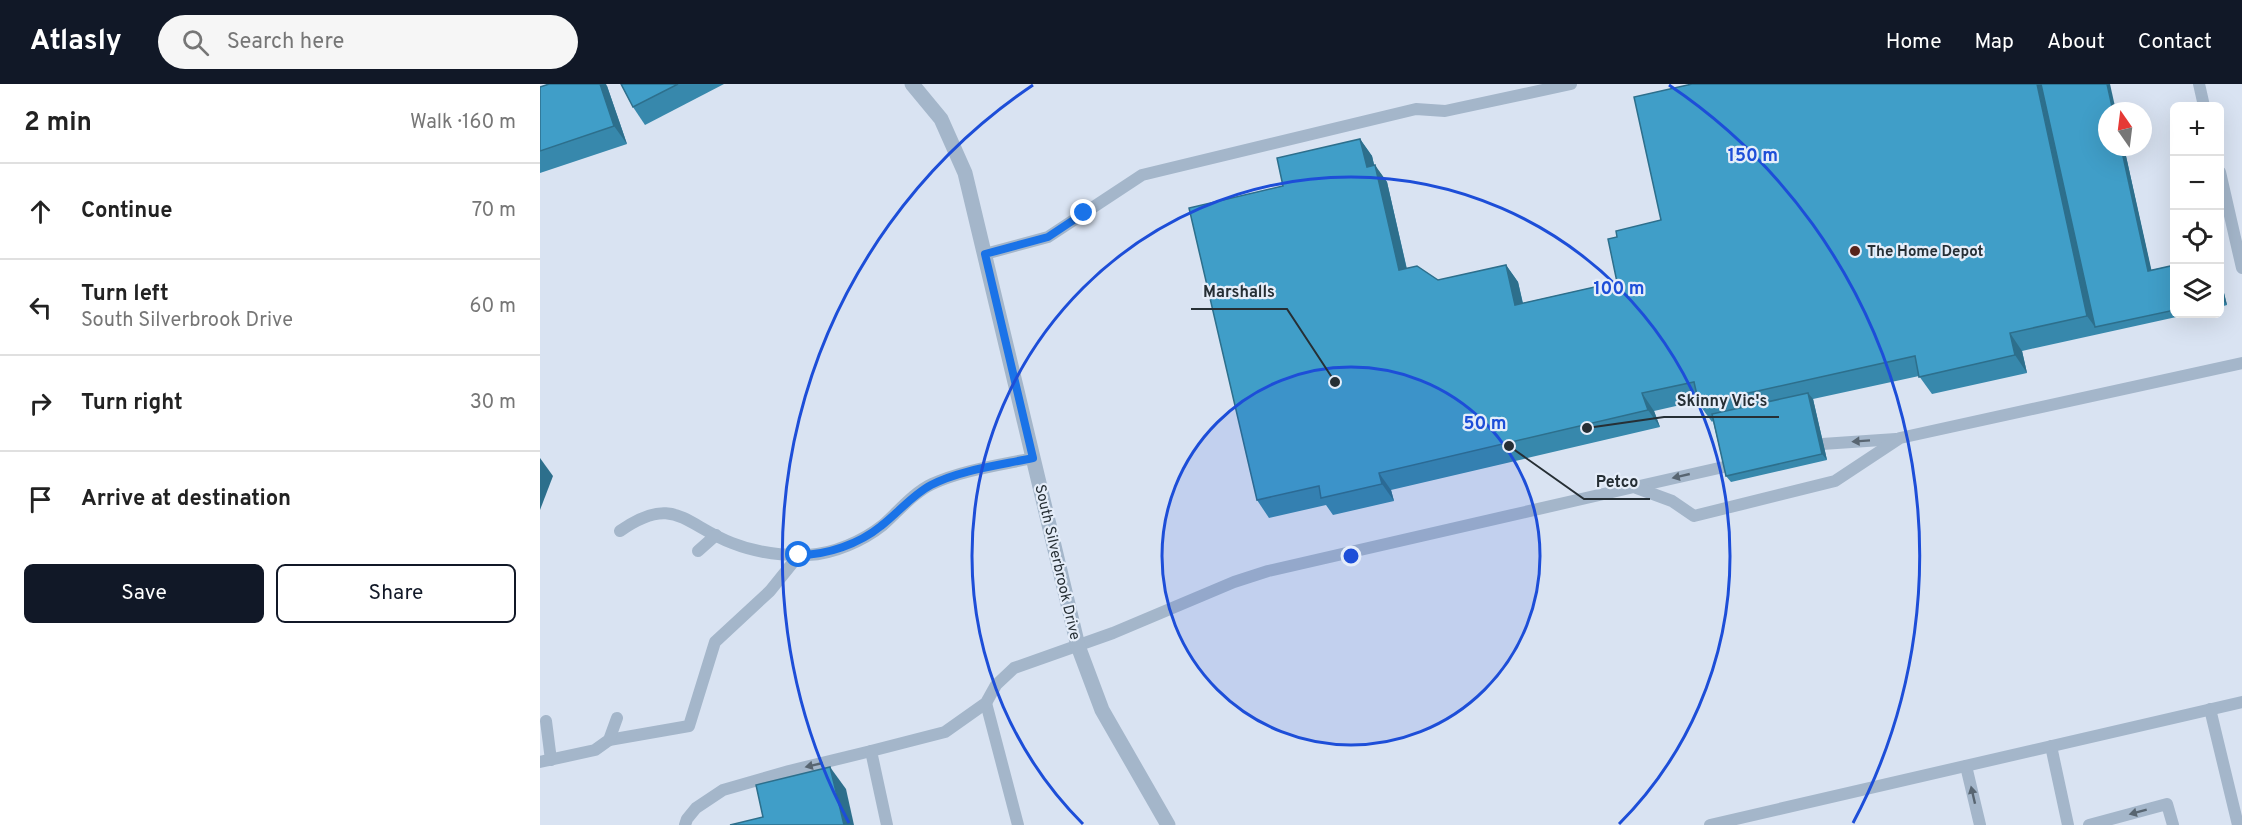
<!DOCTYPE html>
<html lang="en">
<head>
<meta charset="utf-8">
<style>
	:root { --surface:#fff; --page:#f6f6f6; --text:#222; --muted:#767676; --line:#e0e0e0; --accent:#111827 }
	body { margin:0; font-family:Overpass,sans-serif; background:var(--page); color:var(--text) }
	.controls { position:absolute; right:18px; top:18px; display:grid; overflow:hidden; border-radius:9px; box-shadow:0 6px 24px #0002 }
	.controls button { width:54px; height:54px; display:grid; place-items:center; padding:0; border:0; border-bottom:2px solid var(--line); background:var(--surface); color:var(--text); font:30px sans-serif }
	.compass { position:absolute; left:1558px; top:18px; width:54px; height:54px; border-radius:50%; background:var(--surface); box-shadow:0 6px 24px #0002; rotate:346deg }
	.stop { position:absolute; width:18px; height:18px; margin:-14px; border:4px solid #1a73e8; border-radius:50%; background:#fff }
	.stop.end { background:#1a73e8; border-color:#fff; box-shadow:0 2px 6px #0008 }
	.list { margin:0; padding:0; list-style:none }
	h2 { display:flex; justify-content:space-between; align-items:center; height:78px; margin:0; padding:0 24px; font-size:26px }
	h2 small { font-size:20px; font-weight:400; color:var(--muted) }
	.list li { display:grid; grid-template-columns:39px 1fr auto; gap:18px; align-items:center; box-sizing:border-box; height:96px; padding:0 24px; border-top:2px solid var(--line) }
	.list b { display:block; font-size:22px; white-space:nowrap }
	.list p { margin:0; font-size:20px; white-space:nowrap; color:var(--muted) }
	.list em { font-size:20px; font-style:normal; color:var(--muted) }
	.actions { display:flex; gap:12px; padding:18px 24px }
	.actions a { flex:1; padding:14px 0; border:2px solid var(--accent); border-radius:9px; text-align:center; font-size:21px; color:var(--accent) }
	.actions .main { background:var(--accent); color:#fff }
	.icon { flex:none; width:33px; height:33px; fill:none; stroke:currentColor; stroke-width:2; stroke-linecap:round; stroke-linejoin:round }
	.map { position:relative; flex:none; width:1702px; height:741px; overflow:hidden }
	header { display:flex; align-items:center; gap:36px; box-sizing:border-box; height:84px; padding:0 30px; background:var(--accent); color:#fff }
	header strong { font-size:28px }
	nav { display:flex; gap:33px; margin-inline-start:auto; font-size:21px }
	.search { width:420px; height:54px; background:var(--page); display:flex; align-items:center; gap:15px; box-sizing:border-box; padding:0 21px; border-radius:33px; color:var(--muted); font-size:22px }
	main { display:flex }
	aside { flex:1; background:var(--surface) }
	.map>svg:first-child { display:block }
</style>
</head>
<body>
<header>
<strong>Atlasly</strong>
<div class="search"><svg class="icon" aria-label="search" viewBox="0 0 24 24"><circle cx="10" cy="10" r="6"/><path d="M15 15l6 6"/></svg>Search here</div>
<nav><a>Home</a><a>Map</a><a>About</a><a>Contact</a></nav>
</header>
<main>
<aside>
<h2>2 min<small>Walk · 160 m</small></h2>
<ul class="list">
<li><svg class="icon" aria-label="ahead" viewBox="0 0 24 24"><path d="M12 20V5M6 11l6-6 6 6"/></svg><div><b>Continue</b></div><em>70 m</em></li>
<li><svg class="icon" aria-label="left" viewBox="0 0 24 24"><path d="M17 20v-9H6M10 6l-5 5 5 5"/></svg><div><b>Turn left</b><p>South Silverbrook Drive</p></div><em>60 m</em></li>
<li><svg class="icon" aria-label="right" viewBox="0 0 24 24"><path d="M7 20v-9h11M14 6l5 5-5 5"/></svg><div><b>Turn right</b></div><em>30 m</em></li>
<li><svg class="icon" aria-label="arrive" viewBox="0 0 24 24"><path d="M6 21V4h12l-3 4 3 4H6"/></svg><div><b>Arrive at destination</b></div></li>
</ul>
<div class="actions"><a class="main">Save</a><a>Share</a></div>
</aside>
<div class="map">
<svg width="1702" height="741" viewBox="0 0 1702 741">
	<rect width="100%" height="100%" fill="#d9e3f2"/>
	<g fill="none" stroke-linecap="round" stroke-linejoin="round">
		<g stroke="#a4b6ca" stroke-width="12">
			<polyline points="1659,0 1664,22"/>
			<polyline points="1680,88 1702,184"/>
			<polyline points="445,170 508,153 602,91 876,25 905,27 1031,0"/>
			<polyline points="1282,360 1356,355"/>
			<polyline points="1095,403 1188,382"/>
			<path d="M80,447C134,409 145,441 192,459C217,469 241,472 268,471C293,470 323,457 343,441C358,428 373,409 392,400C423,386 460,381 493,374"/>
			<polyline points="158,467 176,451"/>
			<polyline points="446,619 478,741"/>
			<polyline points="1670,625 1698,741"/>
			<polyline points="6,637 11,676"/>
			<polyline points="69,656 149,642 175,558 230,507 259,471"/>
			<polyline points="1511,662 1528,741"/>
			<polyline points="0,678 55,666 69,656 77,634"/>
			<polyline points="1426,682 1440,741"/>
			<polyline points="145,741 147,735 156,724 183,706 249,687 331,667"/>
			<polyline points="347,741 331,667 405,648 446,619 456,601 474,584 573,549 694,498 728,487 1094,403 1132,417 1154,432 1295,397 1360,354 1702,279"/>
			<polyline points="1170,741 1702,618"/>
			<polyline points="1549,741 1627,720 1633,741"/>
		</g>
		<polyline stroke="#a4b6ca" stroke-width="15" points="372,0 401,35 425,89 538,562 562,626 628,741"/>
	</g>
	<g fill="#3788ac">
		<polygon points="81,0 184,0 105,41 93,23"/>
		<polygon points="67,2 87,60 0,89 0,3"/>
		<polygon points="820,55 832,72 834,81 847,98 867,185 898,196 966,181 978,198 983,219 1077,198 1567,63 1584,63 1611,186 1635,181 1635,230 1650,230 1482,267 1487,289 1392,310 1379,292 1273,315 1287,376 1191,398 1186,392 1173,337 1172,338 1159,320 1158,317 1114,327 1120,343 851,406 854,417 793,431 786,421 729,434 717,416 743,102"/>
		<polygon points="1680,193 1687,221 1680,223"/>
	</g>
	<g fill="#2d6f8c">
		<polygon points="60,0 66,0 67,2 87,60 74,42"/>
		<polygon points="1497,0 1505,0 1555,243 1547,232"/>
		<polygon points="1567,0 1570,0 1576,27 1573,27"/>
		<polygon points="820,55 832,72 839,101 827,83"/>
		<polygon points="1581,63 1584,63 1613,193 1608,187"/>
		<polygon points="835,81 847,98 871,204 859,186"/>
		<polygon points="966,181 978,198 987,239 975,221"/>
		<polygon points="1680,193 1687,221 1682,215 1680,203"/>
		<polygon points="1470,249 1482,267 1487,289 1475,271"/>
		<polygon points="1102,309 1114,327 1120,343 1108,326"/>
		<polygon points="1268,309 1273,315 1287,376 1282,370"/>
		<polygon points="0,374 13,392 0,426"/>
		<polygon points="839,389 851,406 854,417 842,400"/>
		<polygon points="290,683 306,705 314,741 304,741"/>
	</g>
	<g fill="#409ec8" stroke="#2d6f8c" stroke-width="1.5">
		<polygon points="9,0 60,0 74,42 0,67 0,3"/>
		<polygon points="81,0 138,0 93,23"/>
		<polygon points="1152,0 1497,0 1547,232 1470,249 1475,271 1379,293 1375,272 1159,320 1154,298 1102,309 1108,326 839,389 842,400 781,414 779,402 717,416 649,124 743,102 737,74 820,55 827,83 835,81 859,186 877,182 898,196 966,181 975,221 1077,198 1068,155 1077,153 1076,147 1121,136 1094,13"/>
		<polygon points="1501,0 1567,0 1573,27 1567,27 1567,63 1581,63 1608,187 1635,181 1635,226 1555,243"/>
		<polygon points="1680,203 1682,215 1680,216"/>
		<polygon points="1268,309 1282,370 1186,392 1172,330"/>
		<polygon points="290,683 304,741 190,741 223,733 216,701"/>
	</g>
	<defs><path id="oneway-solid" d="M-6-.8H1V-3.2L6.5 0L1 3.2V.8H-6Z" transform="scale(1.5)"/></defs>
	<g fill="#586571">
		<use href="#oneway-solid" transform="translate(1321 357) rotate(176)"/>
		<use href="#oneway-solid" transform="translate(1141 392) rotate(167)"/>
		<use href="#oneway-solid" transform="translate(274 681) rotate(167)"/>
		<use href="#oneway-solid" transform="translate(1433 711) rotate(-103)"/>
		<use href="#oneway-solid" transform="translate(1598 728) rotate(165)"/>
	</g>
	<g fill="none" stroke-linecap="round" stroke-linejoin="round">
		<path stroke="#1a73e8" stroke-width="8" d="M259,471C287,471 319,460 341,442C358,429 372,411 391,401C419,386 461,381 493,374L445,170L508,153L544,129"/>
	</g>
	<circle cx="811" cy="472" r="189" fill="#1d4ed8" fill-opacity=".12"/>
	<g fill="none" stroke="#1d4ed8" stroke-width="3">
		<circle cx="811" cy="472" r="189"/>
		<path d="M543 740A379 379 0 1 1 1079 740"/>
		<path d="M309 739A568 568 0 0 1 493 1M1129 1A568 568 0 0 1 1313 739"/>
	</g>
	<circle fill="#57231b" stroke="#e5edf9" stroke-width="2" cx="1315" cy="167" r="6"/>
	<g text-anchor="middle" stroke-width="4.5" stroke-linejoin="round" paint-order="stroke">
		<g font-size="15" font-weight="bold" fill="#262f35" stroke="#e5edf9" text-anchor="start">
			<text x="1327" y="172">The Home Depot</text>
		</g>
		<g font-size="15" fill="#262f35" stroke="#e5edf9">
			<text transform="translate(518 478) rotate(77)" y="5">South Silverbrook Drive</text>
		</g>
	</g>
	<circle cx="811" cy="472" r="9" fill="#1d4ed8" stroke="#e5edf9" stroke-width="3"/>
	<g font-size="18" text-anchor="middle" font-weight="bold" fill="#1d4ed8" stroke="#e5edf9" stroke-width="4.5" stroke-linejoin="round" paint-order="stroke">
		<text x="1213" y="77">150 m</text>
		<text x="1079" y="210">100 m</text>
		<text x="945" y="345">50 m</text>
	</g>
	<path fill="none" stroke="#262f35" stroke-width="2" d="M795 298L747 225H651M1047 344L1124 333H1239M969 362L1044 415H1110"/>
	<g fill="#262f35" stroke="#e5edf9" stroke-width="2">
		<circle cx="795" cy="298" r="6"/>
		<circle cx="1047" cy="344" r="6"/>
		<circle cx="969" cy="362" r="6"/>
	</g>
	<g font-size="16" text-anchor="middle" font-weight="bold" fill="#262f35" stroke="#e5edf9" stroke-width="4.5" stroke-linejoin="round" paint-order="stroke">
		<text x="699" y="213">Marshalls</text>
		<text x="1182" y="322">Skinny Vic's</text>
		<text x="1077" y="403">Petco</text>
	</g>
</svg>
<div class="controls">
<button>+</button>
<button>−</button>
<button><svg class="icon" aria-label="locate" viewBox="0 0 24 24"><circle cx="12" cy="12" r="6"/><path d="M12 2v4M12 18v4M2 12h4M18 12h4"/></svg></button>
<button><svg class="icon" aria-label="layers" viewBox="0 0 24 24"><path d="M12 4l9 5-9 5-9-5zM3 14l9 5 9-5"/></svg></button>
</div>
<svg class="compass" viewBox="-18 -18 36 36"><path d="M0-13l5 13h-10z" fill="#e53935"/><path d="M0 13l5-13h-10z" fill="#767676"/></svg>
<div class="stop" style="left:259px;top:471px"></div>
<div class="stop end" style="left:544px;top:129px"></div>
</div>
</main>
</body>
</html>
